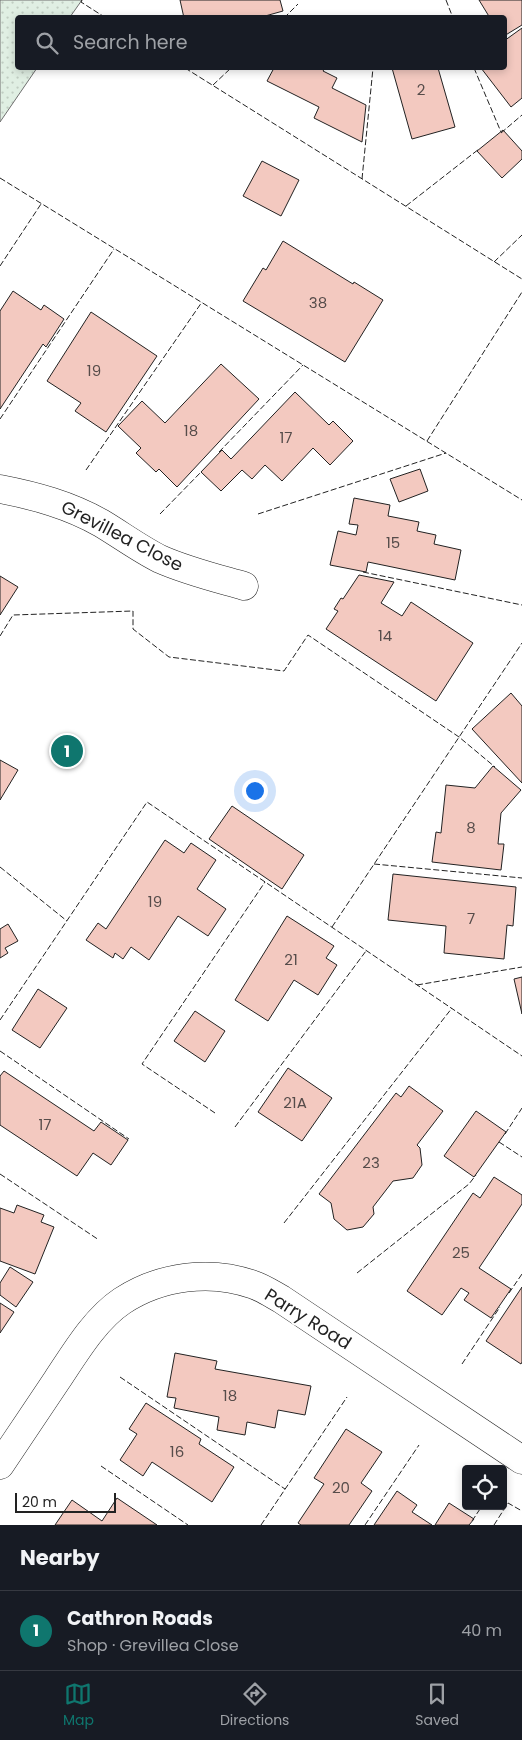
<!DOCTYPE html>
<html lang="en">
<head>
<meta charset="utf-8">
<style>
	:root { --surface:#171b24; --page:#242831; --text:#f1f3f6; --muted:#9ea1a6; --line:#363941; --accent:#0f766e }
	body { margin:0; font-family:Poppins,sans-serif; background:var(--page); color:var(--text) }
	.controls { position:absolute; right:15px; bottom:15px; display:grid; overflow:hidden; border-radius:5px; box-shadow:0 2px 8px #0003 }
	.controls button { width:45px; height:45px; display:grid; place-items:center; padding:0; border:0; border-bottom:1px solid var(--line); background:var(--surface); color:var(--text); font:25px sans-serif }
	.scale { position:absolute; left:15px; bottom:12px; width:101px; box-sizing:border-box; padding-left:5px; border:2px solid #222; border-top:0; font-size:14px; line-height:18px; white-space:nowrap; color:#222; -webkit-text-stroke:4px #fff; paint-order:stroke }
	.you { position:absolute; left:254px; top:790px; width:18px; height:18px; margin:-12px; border:4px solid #fff; border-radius:50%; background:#1a73e8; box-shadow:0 0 0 8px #1a73e833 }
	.badge { display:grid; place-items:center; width:32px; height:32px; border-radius:50%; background:var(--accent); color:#fff; font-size:16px; font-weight:700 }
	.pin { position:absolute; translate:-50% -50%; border:2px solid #fff; box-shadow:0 1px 5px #0006 }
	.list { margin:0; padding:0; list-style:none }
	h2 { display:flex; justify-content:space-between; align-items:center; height:65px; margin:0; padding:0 20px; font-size:21px }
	h2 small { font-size:16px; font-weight:400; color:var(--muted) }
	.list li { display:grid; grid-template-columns:32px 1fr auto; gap:15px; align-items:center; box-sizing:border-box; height:80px; padding:0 20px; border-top:1px solid var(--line) }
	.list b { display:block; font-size:19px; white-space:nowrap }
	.list p { margin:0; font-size:16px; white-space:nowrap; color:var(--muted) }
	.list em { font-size:16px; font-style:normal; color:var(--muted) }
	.icon { flex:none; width:28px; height:28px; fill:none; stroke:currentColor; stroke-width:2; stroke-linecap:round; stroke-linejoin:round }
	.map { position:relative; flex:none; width:522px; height:1525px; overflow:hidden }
	.search { position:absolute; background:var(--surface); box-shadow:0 2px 8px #0003; left:15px; right:15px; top:15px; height:55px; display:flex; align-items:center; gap:12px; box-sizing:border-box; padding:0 18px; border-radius:5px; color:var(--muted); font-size:19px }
	.sheet { height:145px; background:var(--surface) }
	nav { display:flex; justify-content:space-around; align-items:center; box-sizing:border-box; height:70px; border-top:1px solid var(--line); background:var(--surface); font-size:14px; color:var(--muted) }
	nav a { display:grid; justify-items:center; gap:2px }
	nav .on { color:var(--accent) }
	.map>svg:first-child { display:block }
</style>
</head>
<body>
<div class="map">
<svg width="522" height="1525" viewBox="0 0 522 1525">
	<defs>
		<pattern id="grass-dots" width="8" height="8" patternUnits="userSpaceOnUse" patternTransform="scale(1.25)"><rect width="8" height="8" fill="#e0efe3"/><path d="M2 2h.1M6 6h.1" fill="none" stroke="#c0cdc2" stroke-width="1.8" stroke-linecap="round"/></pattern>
	</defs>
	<rect width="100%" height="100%" fill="#fff"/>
	<polygon fill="url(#grass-dots)" stroke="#6f6f6f" points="0,0 82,0 70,17 18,18 18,68 37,68 0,122"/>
	<g fill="#f3c9c0" stroke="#222">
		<polygon points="180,0 280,0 283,11 258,18 184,18"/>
		<polygon points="479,0 522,0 522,25 504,36 504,18 490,18"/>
		<polygon points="522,28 522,98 511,107 481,68 504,68 504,41"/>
		<polygon points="274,68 325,68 323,71 337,78 332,88 366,105 362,142 314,118 319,107 267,81"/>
		<polygon points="392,68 438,68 455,127 412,139"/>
		<polygon points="503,130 522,151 522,159 502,178 477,151"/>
		<polygon points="262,161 299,180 281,216 243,196"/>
		<polygon points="283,241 353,284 354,282 383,300 345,362 243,301 263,268 266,270"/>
		<polygon points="13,291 41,310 44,305 64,319 46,347 43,344 0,409 0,311"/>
		<polygon points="91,312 157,356 106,432 75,411 81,403 47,381"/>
		<polygon points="221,364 259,399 177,487 159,469 156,472 136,453 141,448 118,426 142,401 165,423"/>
		<polygon points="295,392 329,425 333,421 353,441 330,465 313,448 282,481 265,465 252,479 242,470 221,491 201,472 222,450 231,459"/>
		<polygon points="420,469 428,491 399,502 390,479"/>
		<polygon points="354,498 390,505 388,516 419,522 417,531 436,535 434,544 461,550 455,580 368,562 366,572 330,565 338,531 356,535 358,525 349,524"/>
		<polygon points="359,575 394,582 381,603 402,616 411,602 473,643 436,701 326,629 338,611 334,609 341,598 343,599"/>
		<polygon points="0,576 18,587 0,615"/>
		<polygon points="511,693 522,706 522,783 472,729"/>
		<polygon points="0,760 18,770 0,800"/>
		<polygon points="493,766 521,790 501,813 498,844 504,844 501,870 432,862 436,832 441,833 446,785 475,788"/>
		<polygon points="232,806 304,855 282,889 209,839"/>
		<polygon points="165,840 184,853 191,843 216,860 197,889 226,909 208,936 178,916 149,960 131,947 123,959 115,953 113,958 86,940 98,923 106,929"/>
		<polygon points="393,874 516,887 513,926 507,925 504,959 444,953 446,926 388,920"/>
		<polygon points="287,916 334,946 326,958 337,965 318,995 294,980 268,1021 235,1000"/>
		<polygon points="8,924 18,941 5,948 8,953 0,958 0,929"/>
		<polygon points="522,977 522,1014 514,979"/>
		<polygon points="38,989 67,1008 40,1048 12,1030"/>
		<polygon points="195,1011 225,1031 205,1062 174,1041"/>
		<polygon points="288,1068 332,1098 302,1141 258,1112"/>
		<polygon points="4,1071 94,1131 101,1122 128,1140 111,1165 93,1153 77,1176 0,1125 0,1076"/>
		<polygon points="409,1086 443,1111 417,1145 420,1148 422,1165 413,1178 393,1181 373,1207 374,1214 363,1227 347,1230 334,1219 331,1203 319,1194 396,1093 401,1097"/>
		<polygon points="476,1111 506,1132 474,1177 444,1156"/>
		<polygon points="494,1177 522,1195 522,1204 479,1268 511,1289 491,1318 464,1300 469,1293 461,1288 442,1315 407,1291 473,1193 480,1198"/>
		<polygon points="17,1205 44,1215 41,1222 54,1227 35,1274 0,1261 0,1208 14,1213"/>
		<polygon points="10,1267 33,1282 16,1307 0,1295 0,1283"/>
		<polygon points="522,1287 522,1362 521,1364 486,1341"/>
		<polygon points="0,1303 14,1312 0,1333"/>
		<polygon points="175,1353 217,1361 215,1369 311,1386 305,1415 278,1410 275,1428 247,1422 245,1435 217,1430 219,1417 174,1408 176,1398 167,1397"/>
		<polygon points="146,1403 201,1439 199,1444 234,1467 212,1502 152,1462 143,1476 120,1460 137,1434 129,1429"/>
		<polygon points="346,1429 382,1452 361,1483 372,1491 349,1525 301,1525 298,1523 324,1484 314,1478"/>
		<polygon points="397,1491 417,1505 412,1512 432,1525 374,1525"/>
		<polygon points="117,1498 157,1525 55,1525 72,1500 102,1521"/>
		<polygon points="449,1503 474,1519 469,1525 435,1525"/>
	</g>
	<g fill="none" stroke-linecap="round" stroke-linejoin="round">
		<g stroke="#222" stroke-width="29">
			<g id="minor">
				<path d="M0,489C36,496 69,505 101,523C121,535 140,549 160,559C187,571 216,578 244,586"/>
				<path d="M0,1465C19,1437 38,1408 57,1380C75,1353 95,1319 122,1301C160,1276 211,1269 254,1285C263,1288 272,1294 281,1299L522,1460"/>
			</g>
		</g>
		<use href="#minor" stroke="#fff" stroke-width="28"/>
		<g stroke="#222" stroke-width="1" stroke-dasharray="6 2.5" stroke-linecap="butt">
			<polyline points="82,0 81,2 106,18"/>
			<polyline points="446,0 453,18"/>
			<polyline points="284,18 298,4"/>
			<polyline points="185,68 522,279"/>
			<polyline points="474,68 501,132"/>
			<polyline points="213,85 231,68"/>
			<polyline points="501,133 522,115"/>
			<polyline points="0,178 522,500"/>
			<polyline points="362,179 373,68"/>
			<polyline points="406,206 479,149"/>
			<polyline points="494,262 522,235"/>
			<polyline points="0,266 41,204"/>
			<polyline points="0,419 114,249"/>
			<polyline points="427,441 522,292"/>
			<polyline points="219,452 303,365"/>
			<polyline points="86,470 202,302"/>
			<polyline points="160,514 202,471"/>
			<polyline points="258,514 446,453"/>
			<polyline points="363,572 522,605"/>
			<polyline points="0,636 13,615 133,611 133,629 169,657 284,671 308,635 459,737 495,767"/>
			<polyline points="374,864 522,878"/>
			<polyline points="0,867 67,921"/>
			<polyline points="332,927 522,643"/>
			<polyline points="417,985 522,967"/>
			<polyline points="0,1020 147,802 522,1056"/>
			<polyline points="0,1051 129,1139"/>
			<polyline points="215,1113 142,1064 265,882"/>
			<polyline points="235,1127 366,951"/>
			<polyline points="505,1134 522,1108"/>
			<polyline points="499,1142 522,1157"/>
			<polyline points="0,1174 99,1240"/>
			<polyline points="284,1223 452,1008"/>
			<polyline points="357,1273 469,1184 476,1175"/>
			<polyline points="509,1293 522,1274"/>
			<polyline points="462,1364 500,1307"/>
			<polyline points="120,1377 285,1489"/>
			<polyline points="101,1466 188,1525"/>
			<polyline points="472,1521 482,1506"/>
			<polyline points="261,1525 347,1397"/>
			<polyline points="365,1525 419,1445"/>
			<polyline points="494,1525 508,1503 522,1511"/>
		</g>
	</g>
	<g text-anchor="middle" stroke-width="4" stroke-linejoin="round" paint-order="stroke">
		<g font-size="15" fill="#564c4a">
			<text x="421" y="95">2</text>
			<text x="318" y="308">38</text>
			<text x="94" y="376">19</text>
			<text x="191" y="436">18</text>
			<text x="286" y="443">17</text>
			<text x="393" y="548">15</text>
			<text x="385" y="641">14</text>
			<text x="471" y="833">8</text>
			<text x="155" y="907">19</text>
			<text x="471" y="924">7</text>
			<text x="291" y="965">21</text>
			<text x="295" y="1108">21A</text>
			<text x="45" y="1130">17</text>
			<text x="371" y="1168">23</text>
			<text x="461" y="1258">25</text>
			<text x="230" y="1401">18</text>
			<text x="177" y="1457">16</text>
			<text x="341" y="1493">20</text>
		</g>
		<g font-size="18" fill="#222" stroke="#fff">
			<text transform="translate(122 536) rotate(27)" y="6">Grevillea Close</text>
			<text transform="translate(308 1319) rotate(32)" y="6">Parry Road</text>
		</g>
	</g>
</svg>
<div class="controls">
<button><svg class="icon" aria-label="locate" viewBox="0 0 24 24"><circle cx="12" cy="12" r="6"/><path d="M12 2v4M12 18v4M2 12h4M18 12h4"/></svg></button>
</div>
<div class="scale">20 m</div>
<div class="you"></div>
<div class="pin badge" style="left:67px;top:751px">1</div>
<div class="search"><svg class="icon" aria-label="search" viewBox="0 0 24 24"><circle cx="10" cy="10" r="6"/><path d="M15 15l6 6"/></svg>Search here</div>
</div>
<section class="sheet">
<h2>Nearby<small></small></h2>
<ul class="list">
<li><span class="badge">1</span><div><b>Cathron Roads</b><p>Shop · Grevillea Close</p></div><em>40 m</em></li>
</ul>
</section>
<nav>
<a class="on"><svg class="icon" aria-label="map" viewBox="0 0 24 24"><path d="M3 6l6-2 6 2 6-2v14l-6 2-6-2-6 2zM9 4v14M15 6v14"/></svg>Map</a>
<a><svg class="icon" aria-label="directions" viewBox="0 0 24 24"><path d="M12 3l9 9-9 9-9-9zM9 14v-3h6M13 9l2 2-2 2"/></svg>Directions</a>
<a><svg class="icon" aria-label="saved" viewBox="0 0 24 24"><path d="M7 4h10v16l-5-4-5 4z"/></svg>Saved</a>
</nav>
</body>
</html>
